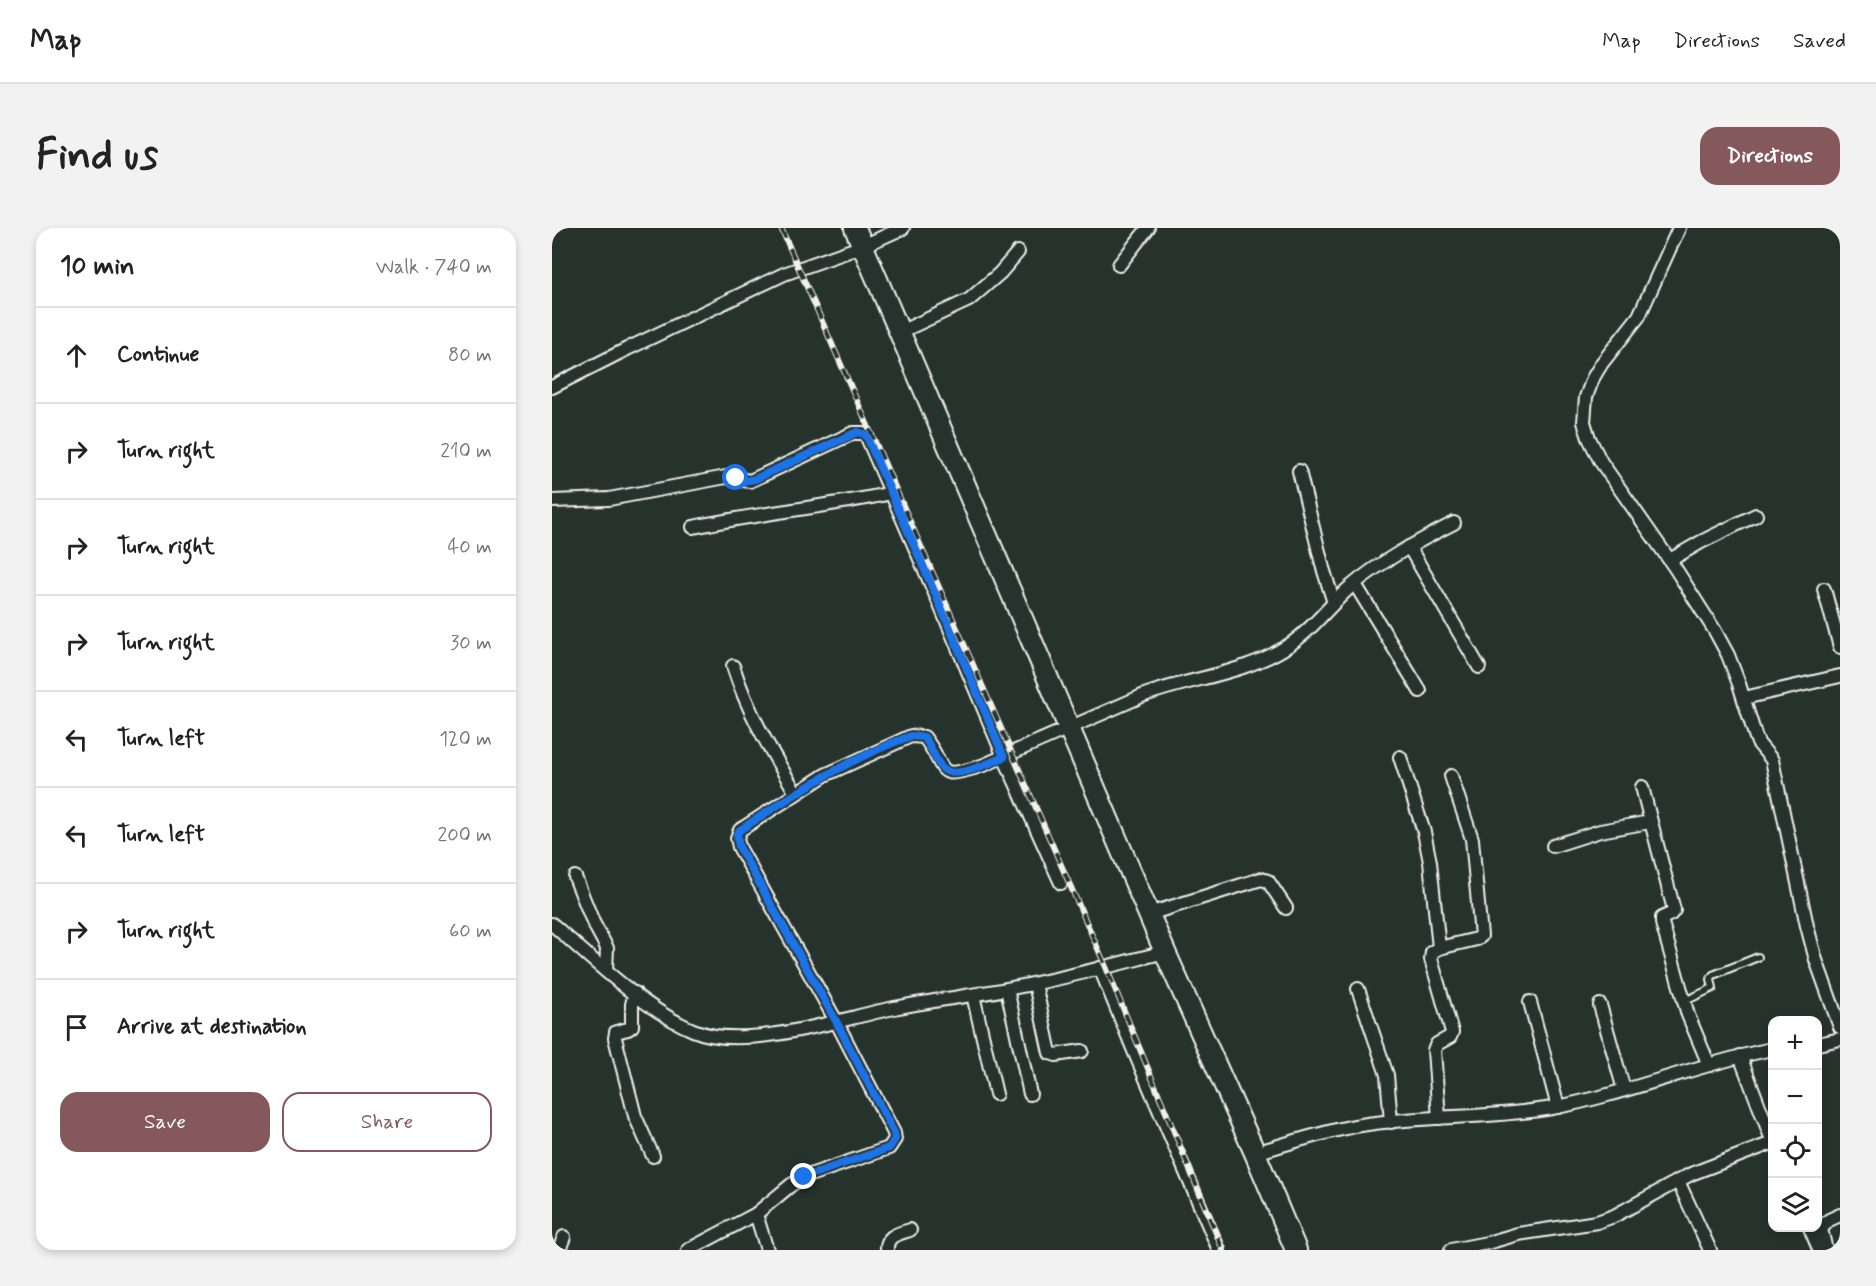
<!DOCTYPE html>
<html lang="en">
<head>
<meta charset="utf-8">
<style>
	:root { --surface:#fff; --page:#f2f2f2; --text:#222; --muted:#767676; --line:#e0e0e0; --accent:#85585c }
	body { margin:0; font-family:Mynerve,sans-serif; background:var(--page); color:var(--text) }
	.controls { position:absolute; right:18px; bottom:18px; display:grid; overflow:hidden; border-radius:12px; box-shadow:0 3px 9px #0003 }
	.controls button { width:54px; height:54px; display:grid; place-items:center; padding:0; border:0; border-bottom:2px solid var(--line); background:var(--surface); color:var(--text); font:30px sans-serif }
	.stop { position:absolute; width:18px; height:18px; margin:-14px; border:4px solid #1a73e8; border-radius:50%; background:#fff }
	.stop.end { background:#1a73e8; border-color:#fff; box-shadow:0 2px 6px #0008 }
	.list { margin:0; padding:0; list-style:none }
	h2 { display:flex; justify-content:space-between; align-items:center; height:78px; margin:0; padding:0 24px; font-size:26px }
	h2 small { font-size:20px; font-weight:400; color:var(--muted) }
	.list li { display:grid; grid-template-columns:39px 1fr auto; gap:18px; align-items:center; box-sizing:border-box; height:96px; padding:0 24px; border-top:2px solid var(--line) }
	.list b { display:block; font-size:22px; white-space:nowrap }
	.list em { font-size:20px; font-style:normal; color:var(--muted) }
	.actions { display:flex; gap:12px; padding:18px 24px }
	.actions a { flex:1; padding:14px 0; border:2px solid var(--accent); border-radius:18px; text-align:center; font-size:21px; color:var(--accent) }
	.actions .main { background:var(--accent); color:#fff }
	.icon { flex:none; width:33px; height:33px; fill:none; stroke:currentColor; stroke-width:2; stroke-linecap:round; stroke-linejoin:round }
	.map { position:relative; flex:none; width:1288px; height:1022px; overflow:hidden; border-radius:18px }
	header { display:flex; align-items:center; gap:36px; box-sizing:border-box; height:84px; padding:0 30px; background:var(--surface); border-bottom:2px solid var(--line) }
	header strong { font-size:28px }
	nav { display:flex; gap:33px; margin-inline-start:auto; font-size:21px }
	.intro { display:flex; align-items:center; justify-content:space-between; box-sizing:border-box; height:144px; padding:0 36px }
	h1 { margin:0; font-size:42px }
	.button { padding:15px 27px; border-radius:18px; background:var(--accent); color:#fff; font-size:21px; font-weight:700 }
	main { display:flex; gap:36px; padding:0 36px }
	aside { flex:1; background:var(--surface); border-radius:18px; box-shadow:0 3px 9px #0003 }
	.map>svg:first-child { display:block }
</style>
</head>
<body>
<header>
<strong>Map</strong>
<nav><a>Map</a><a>Directions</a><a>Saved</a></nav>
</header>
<div class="intro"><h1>Find us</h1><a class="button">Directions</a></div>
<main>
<aside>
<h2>10 min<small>Walk · 740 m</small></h2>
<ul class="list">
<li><svg class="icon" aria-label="ahead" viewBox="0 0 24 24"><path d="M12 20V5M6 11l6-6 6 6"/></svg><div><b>Continue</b></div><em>80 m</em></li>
<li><svg class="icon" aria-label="right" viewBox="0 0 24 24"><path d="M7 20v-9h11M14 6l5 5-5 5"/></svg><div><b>Turn right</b></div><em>210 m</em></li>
<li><svg class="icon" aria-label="right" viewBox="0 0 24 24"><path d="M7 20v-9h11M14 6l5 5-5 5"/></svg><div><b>Turn right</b></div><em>40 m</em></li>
<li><svg class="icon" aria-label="right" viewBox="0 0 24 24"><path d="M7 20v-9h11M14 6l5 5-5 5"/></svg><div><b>Turn right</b></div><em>30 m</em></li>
<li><svg class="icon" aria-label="left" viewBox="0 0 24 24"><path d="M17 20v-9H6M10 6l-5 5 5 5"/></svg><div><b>Turn left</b></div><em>120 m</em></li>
<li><svg class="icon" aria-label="left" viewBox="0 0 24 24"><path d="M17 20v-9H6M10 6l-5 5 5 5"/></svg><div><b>Turn left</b></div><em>200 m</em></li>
<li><svg class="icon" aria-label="right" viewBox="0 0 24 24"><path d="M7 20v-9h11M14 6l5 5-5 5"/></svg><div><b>Turn right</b></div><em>60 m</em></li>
<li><svg class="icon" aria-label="arrive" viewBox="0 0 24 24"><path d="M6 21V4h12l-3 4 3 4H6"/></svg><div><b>Arrive at destination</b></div></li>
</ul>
<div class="actions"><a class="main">Save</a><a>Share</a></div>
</aside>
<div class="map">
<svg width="1288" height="1022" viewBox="0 0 1288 1022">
	<rect width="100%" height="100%" fill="#26332d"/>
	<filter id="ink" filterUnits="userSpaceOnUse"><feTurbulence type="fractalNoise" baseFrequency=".0167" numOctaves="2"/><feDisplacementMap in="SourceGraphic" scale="12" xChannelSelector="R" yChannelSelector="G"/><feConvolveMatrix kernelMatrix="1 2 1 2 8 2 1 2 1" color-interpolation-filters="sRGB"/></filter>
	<g filter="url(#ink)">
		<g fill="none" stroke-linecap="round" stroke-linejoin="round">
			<g stroke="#f4f1e8" stroke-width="10">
				<polyline id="service" points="1133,773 1161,760 1159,751 1161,747 1206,729"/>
			</g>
			<g stroke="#f4f1e8" stroke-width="16">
				<g id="minor">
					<polyline points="1127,0 1087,88 1050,135 1041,150 1034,169 1032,194 1037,210 1049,234 1123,340 1163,403 1176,427 1187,456 1203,507 1206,515 1220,532 1255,698 1264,732 1288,799"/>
					<polyline points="567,37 596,0"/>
					<polyline points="348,104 417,72 448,45 466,24"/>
					<polyline points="0,159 75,121 232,46 311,18 351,0"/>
					<polyline points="747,243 771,340 782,375"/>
					<polyline points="0,273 57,271 174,249 198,253 301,205 311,205 314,207 388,377 452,529 509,655"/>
					<path d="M141,299C207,285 275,279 340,265"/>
					<polyline points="857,319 927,439"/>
					<polyline points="1118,332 1149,314 1204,287"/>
					<polyline points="803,356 868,463"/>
					<polyline points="1272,361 1288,419"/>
					<path d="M181,438C196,485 219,523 244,565"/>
					<polyline points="1192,470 1288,448"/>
					<polyline points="848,529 872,604 878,634 887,720 880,724 879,731 900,804 898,809 885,816 882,822 887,890"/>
					<polyline points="1090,559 1122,682 1119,686 1110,690 1110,695 1136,787 1157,837"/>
					<polyline points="1001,618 1048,603 1098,594"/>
					<polyline points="23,649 41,694 55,720 54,743"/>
					<polyline points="597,686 709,651 716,653 734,680"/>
					<path d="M0,696C40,731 93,782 141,802C193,824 287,791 342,780C388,771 434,766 480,756C525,747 569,735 613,724"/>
					<polyline points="887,720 925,711 929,708 920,611 899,548"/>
					<polyline points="548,740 582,823 667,1022"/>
					<polyline points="483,756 498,825 504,827 530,823"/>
					<polyline points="455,761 478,866"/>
					<polyline points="806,761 835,847 839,894"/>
					<polyline points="83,765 80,776 80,798 76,801 64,804 63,810 83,888 101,928"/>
					<polyline points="421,767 444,866"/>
					<polyline points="978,774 1006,879"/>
					<polyline points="1048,777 1072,862"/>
					<polyline points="1266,816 1288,811"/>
					<polyline points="1188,828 1220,912"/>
					<path d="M703,925C738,915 773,903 809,897C872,887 937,891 1000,880C1075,866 1146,836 1220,821"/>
					<polyline points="1126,953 1158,1022"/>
					<polyline points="1258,1000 1267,1021"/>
					<polyline points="7,1022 12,1009"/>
					<polyline points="136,1022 204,986"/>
					<path d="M215,1022L204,986L239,957L252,949L337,920L343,911L342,905L284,793L187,619L185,610L188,602L273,547L359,508L372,509C398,542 380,554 432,537L590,468C638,450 694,446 737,417C760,402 776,379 797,360C829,333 865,314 902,295"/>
					<path d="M335,1022C334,1007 346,1006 358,1002"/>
					<polyline points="899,1022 935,1015 966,1006 1045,994 1062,988 1139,946 1220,915"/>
					<polyline points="1274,1022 1269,1001 1277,992 1288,987"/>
				</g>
			</g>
			<g stroke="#f4f1e8" stroke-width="24">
				<polyline id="trunk" points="303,0 613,724 703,925 744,1022"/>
			</g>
			<use href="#service" stroke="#26332d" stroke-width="6"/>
			<use href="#minor" stroke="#26332d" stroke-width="12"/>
			<use href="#trunk" stroke="#26332d" stroke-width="20"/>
			<g stroke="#f4f1e8" stroke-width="6">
				<polyline id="rail" points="229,0 554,739 671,1022"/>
			</g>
			<use href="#rail" stroke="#26332d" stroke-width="4" stroke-dasharray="11" stroke-linecap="butt"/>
		</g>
	</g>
	<g fill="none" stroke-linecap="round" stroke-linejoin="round" filter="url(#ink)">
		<path stroke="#1a73e8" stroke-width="8" d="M184,250L192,253L203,251L301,206L306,204L314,207L388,377L452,529C437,535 400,554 389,539C382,530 379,518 372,509L359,508C297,530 242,566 188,602L185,606L187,619L284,793L342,905L343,911L337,920L252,949"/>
	</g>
</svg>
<div class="controls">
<button>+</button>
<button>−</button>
<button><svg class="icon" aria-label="locate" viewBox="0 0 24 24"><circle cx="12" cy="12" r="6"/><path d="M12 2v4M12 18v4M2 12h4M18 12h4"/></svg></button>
<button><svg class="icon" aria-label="layers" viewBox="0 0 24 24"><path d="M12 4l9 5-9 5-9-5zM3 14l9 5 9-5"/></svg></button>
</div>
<div class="stop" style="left:184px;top:250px"></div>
<div class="stop end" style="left:252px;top:949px"></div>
</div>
</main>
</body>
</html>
